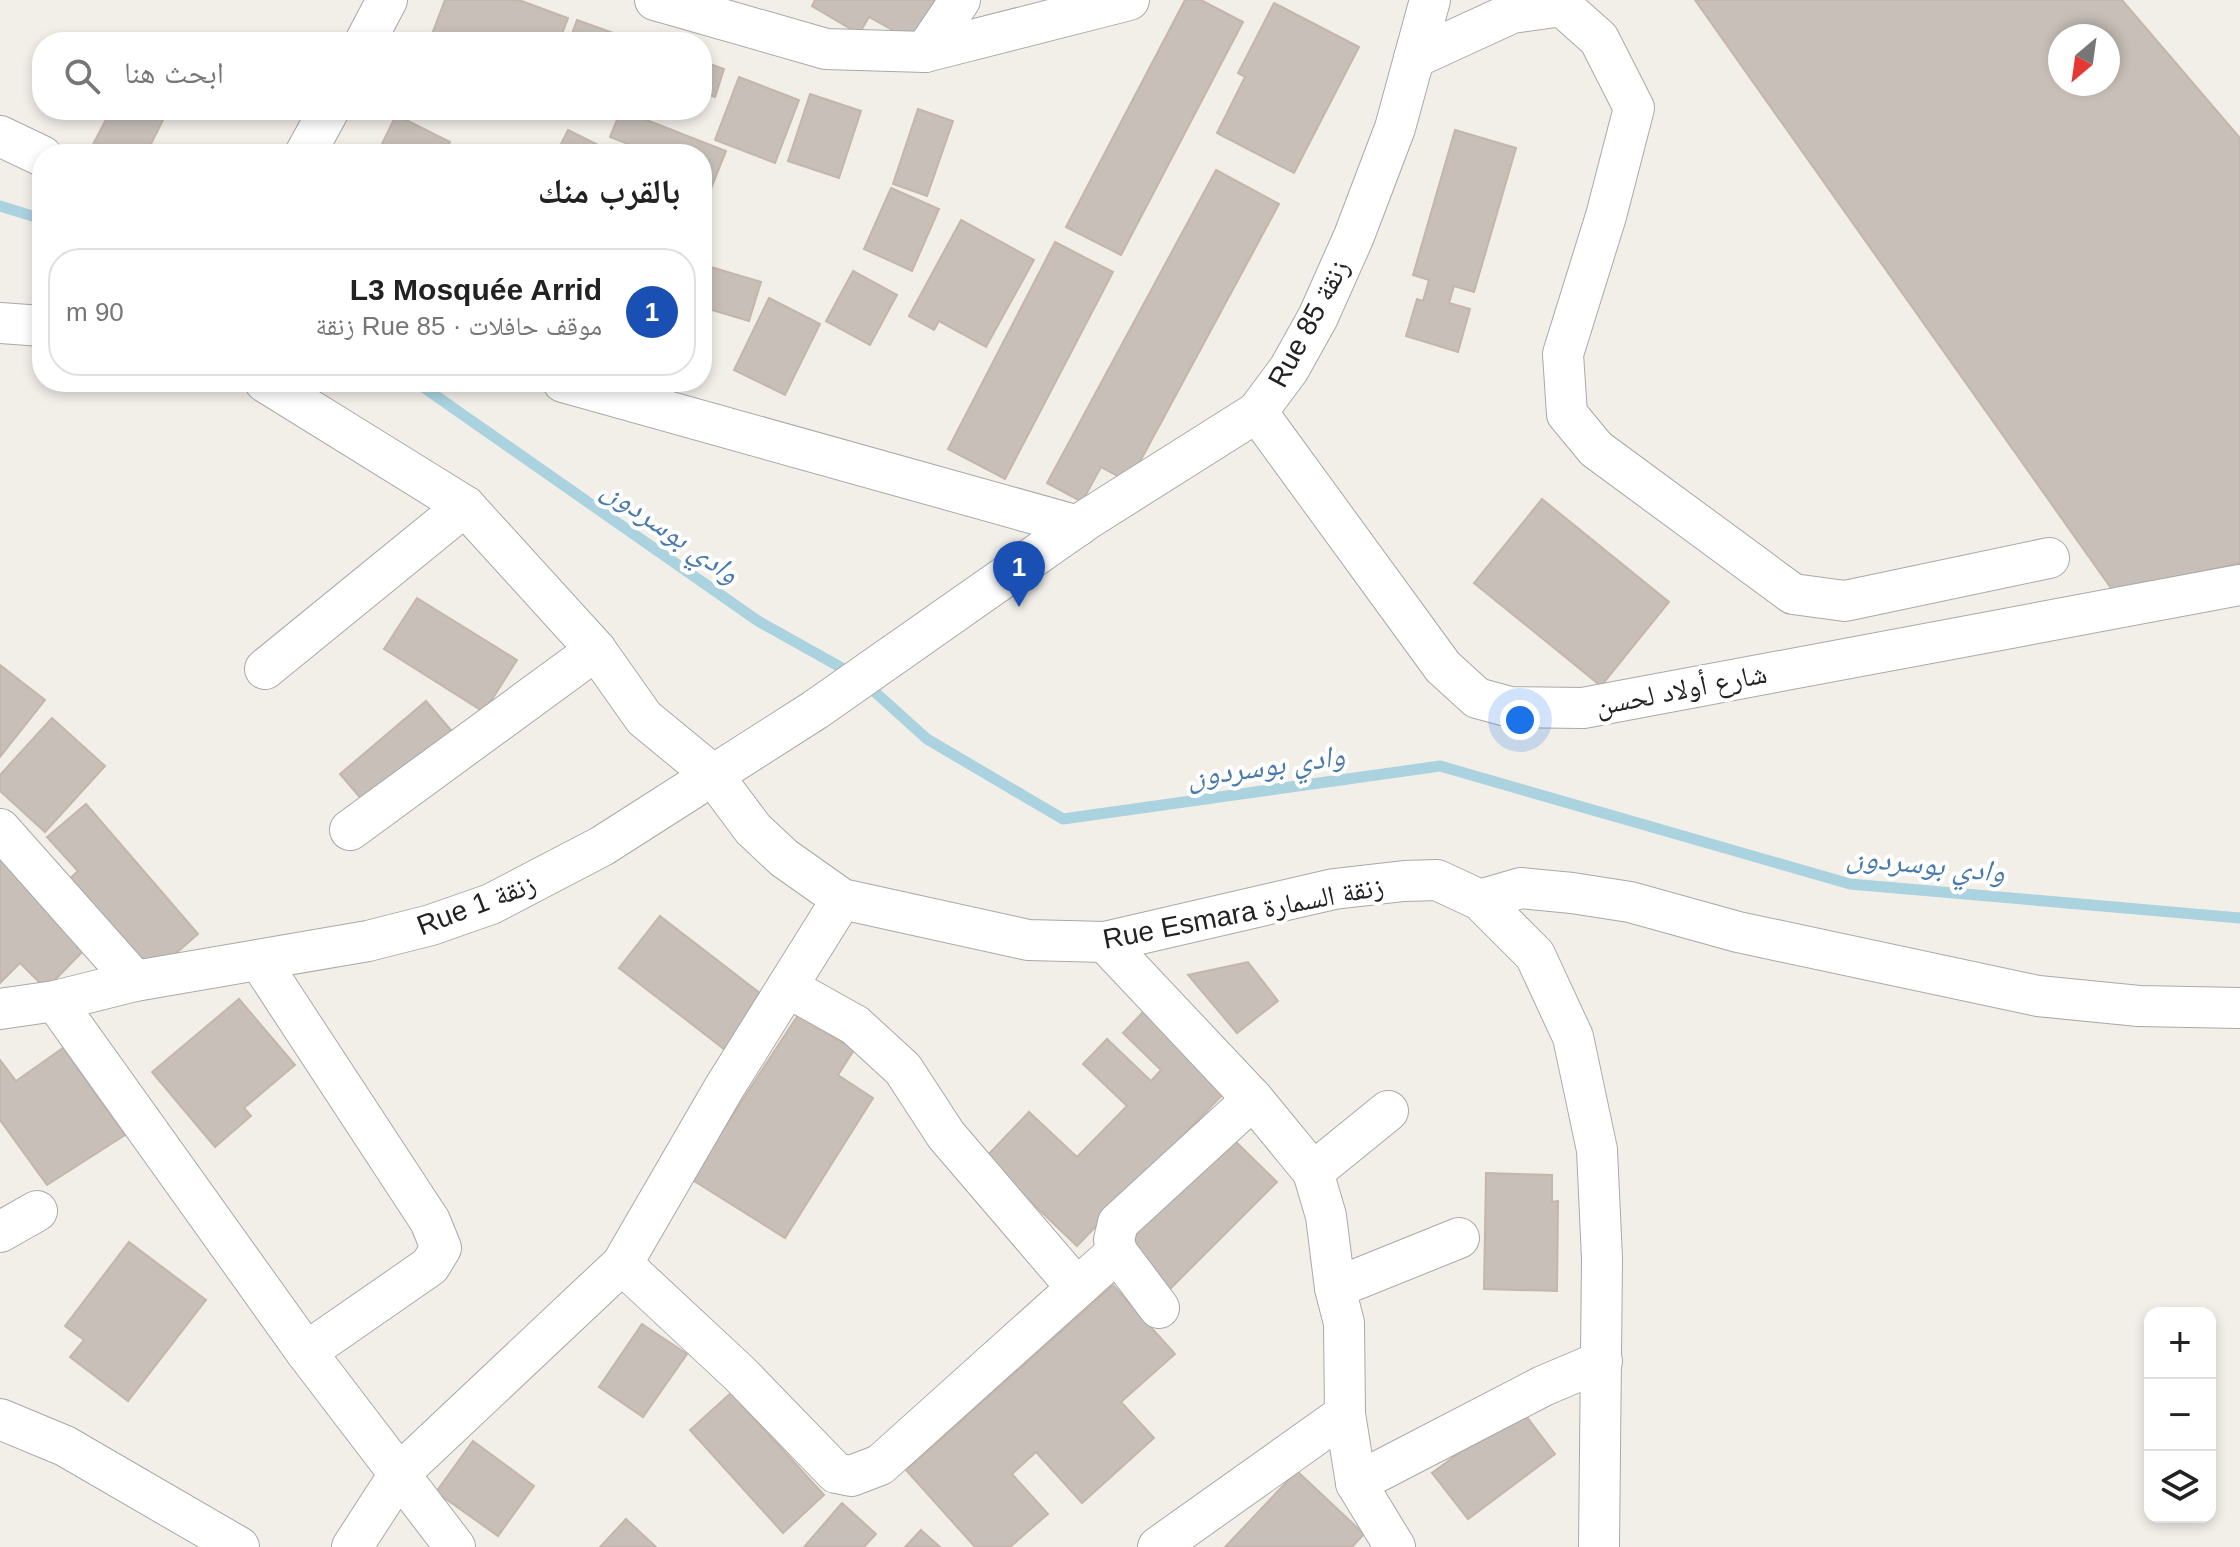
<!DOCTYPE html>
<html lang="ar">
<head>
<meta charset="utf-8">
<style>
	:root { --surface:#fff; --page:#f2f2f2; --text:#222; --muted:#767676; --line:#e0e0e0; --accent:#d40000 }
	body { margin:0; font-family:Arial,"Noto Naskh Arabic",sans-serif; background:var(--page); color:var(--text); direction:rtl }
	.controls { position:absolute; right:24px; bottom:24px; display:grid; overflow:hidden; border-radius:16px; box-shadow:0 4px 12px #0003 }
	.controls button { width:72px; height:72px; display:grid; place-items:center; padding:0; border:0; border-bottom:2px solid var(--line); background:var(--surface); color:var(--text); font:40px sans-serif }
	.compass { position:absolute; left:2048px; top:24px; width:72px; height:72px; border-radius:50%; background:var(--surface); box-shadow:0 4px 12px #0003; rotate:209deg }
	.you { position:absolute; left:1520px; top:720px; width:28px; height:28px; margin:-20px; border:6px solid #fff; border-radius:50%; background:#1a73e8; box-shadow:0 0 0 12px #1a73e833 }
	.badge { display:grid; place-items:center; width:52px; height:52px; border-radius:50%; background:var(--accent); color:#fff; font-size:26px; font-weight:700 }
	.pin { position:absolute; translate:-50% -66px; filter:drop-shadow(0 2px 4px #0008) }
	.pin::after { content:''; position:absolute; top:42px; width:28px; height:24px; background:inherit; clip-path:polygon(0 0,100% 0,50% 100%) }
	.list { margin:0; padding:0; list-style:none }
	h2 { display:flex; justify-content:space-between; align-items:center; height:104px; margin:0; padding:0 32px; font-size:34px }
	h2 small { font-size:26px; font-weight:400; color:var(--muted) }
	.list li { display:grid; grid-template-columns:52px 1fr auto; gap:24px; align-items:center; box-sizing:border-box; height:128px; margin:0 16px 16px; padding:0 16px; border:2px solid var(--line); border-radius:32px }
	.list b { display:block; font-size:30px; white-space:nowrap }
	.list p { margin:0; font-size:26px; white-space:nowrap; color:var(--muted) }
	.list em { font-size:26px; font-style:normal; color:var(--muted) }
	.icon { flex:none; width:44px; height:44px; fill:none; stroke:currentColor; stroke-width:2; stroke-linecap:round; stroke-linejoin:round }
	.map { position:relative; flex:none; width:2240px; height:1547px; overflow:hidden; direction:ltr }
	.search { position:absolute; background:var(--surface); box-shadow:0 4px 12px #0003; left:32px; top:32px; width:680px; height:88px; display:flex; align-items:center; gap:20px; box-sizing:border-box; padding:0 28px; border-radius:32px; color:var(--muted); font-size:30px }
	.panel { position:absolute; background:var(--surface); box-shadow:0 4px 12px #0003; left:32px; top:144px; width:680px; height:248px; border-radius:32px; direction:rtl }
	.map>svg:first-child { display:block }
</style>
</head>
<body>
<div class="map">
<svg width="2240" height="1547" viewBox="0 0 2240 1547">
	<rect width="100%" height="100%" fill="#f2efe9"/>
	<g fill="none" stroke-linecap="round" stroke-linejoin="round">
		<g stroke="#aad3df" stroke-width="11">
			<polyline points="0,206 42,219"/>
			<polyline points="416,382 758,621 851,673"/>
			<polyline points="865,683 927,739 1063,819 1440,766 1850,884 2240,918"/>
		</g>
	</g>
	<g fill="#c7bfb8" stroke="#c4b6ab" stroke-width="2" fill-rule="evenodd">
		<polygon points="445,0 519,0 568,18 559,42 429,42"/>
		<polygon points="815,0 945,0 919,45 869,17 859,34 812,6"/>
		<polygon points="1185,0 1201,0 1243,22 1121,255 1066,227"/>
		<path d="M1695,0H2122L2240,138V563L2113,591ZM2060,36H2108V84H2060Z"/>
		<polygon points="1274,3 1359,47 1294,173 1217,133 1245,77 1238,73"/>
		<polygon points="577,20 622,36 620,42 569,42"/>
		<polygon points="702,61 724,69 715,97 702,92"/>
		<polygon points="739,77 799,100 775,163 715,140"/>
		<polygon points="810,94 861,111 839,178 788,161"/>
		<polygon points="918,109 953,121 927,196 893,184"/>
		<polygon points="111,110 168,110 146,154 94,154 89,152"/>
		<polygon points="621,110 726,151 702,211 702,154 639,154 641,149 610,137"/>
		<polygon points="396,115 450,142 446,150 454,154 377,154"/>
		<polygon points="568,130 616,154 556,154"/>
		<polygon points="1455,130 1516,148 1474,292 1454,286 1449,303 1470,309 1458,352 1406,336 1417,299 1423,301 1429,280 1413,275"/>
		<polygon points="1216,170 1279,204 1129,482 1101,467 1082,502 1047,483"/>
		<polygon points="891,188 939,209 912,271 864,249"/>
		<polygon points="961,220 1034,260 986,347 939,321 934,330 909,316"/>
		<polygon points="1055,242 1113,272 1005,479 948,449"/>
		<polygon points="704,265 761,282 749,321 702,307"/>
		<polygon points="853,271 897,295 870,345 826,321"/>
		<polygon points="769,298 820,324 785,395 734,370"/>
		<polygon points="1542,499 1669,602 1601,686 1474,583"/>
		<polygon points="417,598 517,660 484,712 384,649"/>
		<polygon points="0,665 45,700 0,757"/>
		<polygon points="426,701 456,736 370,809 340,774"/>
		<polygon points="52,718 105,766 45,832 0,791 0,775"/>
		<polygon points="86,804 198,934 149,977 67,881 78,871 47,837"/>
		<polygon points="0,859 88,946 46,989 20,963 0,983"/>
		<polygon points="660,916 765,997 724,1049 619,968"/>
		<polygon points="1248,962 1278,1001 1237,1033 1188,975"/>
		<polygon points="239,999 295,1065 244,1108 251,1116 215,1147 152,1072"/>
		<polygon points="1143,1012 1226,1091 1077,1246 985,1158 1029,1112 1077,1157 1127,1106 1083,1064 1107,1039 1151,1081 1161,1070 1123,1033"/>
		<polygon points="798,1015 854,1050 838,1075 873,1098 785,1238 691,1179"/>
		<polygon points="63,1048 125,1135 47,1185 0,1120 0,1060 16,1081"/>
		<polygon points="1231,1137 1277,1182 1169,1290 1123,1245"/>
		<polygon points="1486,1173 1552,1175 1552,1202 1558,1201 1557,1291 1484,1289"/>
		<polygon points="129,1242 206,1300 128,1401 70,1357 84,1340 65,1326"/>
		<polygon points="1113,1285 1175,1354 1121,1402 1154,1438 1082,1503 1036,1452 1012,1474 1048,1514 1010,1547 975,1547 906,1470"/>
		<polygon points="642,1324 687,1354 643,1417 599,1387"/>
		<polygon points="731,1393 824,1495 783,1533 690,1430"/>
		<polygon points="1520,1408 1555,1454 1468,1519 1432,1473"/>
		<polygon points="473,1441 534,1486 498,1536 436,1492"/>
		<polygon points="1297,1471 1364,1534 1352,1547 1225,1547"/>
		<polygon points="842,1503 876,1534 864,1547 804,1547"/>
		<polygon points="626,1519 656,1547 600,1547"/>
		<polygon points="921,1530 940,1547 905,1547"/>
	</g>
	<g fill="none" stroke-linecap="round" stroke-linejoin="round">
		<g stroke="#a9a9a9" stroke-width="42">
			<g id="minor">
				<polyline points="655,0 826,49 925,52 1129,0"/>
				<polyline points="365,42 387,0"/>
				<polyline points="925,52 960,0"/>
				<polyline points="1414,58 1512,13 1562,6 1599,39 1634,108 1606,216 1563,354 1567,414 1596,449 1793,594 1845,601 2049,558"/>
				<polyline points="0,136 42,156"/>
				<polyline points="305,154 329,110"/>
				<polyline points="0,323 42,326"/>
				<polyline points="265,382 465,506 596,650 644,718 712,774 753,829 784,858 842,899 1028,940 1105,942 1334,889 1404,881 1437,880 1480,900 1535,955 1573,1037 1597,1150 1602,1259 1599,1547"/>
				<polyline points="563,382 1078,526"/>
				<polyline points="1257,412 1443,667 1477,698 1510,707 1583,708 2240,585"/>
				<polyline points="265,669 465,506"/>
				<polyline points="0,829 135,981"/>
				<polyline points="350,830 596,650"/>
				<polyline points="1480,900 1521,888 1572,893 1630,902 1738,932 2038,996 2139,1006 2240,1008"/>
				<polyline points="1105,942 1253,1099 1313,1172 1388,1111"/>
				<polyline points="259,960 430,1221 441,1248 430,1266 306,1352"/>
				<polyline points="787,987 855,1025 903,1069 946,1135 1077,1288"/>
				<polyline points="55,1001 306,1352 455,1547"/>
				<polyline points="0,1009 55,1001 135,981 368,941 431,925 491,904 602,846 815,710 1086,520 1257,412 1289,369 1318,317 1354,236 1395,128 1430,0"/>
				<polyline points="1313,1172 1326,1216 1335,1288 1459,1238"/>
				<polyline points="0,1232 37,1211"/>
				<polyline points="1117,1252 1159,1308"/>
				<polyline points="622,1264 740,1374 836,1473 851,1476 880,1465 1117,1252 1114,1240 1118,1223 1253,1099"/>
				<polyline points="1335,1288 1344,1323 1345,1414 1356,1483 1395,1547"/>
				<polyline points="0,1419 65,1446 239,1547"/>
				<polyline points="1356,1483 1543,1386 1602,1361"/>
				<polyline points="352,1547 400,1473 622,1264 724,1088 842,899"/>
				<polyline points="1158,1547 1345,1414"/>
			</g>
		</g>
		<use href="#minor" stroke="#fff" stroke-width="40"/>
	</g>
	<g text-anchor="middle" stroke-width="8" stroke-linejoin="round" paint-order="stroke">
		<g font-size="28" fill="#222" stroke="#fff">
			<text transform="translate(1308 323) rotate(-62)" y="10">Rue 85 زنقة</text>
			<text transform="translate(1681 689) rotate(-11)" y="10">شارع أولاد لحسن</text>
			<text transform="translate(476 904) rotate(-21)" y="10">Rue زنقة 1</text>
			<text transform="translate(1243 912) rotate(-11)" y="10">Rue Esmara زنقة السمارة</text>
		</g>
		<g font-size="30" font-style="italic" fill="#4a7aab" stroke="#fff">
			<text transform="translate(671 531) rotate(35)" y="10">وادي بوسردون</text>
			<text transform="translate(1266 766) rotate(-8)" y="10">وادي بوسردون</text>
			<text transform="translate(1926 864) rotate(6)" y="10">وادي بوسردون</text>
		</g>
	</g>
</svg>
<div class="controls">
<button>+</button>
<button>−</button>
<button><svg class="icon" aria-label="layers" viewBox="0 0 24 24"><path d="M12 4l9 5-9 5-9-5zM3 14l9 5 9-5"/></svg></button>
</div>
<svg class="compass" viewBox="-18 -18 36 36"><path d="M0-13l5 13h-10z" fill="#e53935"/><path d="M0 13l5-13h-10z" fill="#767676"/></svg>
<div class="you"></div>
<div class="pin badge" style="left:1019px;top:607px;background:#1a4fb4">1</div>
<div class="search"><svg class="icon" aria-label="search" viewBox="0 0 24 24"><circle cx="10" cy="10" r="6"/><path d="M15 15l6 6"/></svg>ابحث هنا</div>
<section class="panel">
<h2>بالقرب منك<small></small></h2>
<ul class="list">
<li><span class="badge" style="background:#1a4fb4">1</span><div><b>L3 Mosquée Arrid</b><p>موقف حافلات · Rue 85 زنقة</p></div><em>90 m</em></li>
</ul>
</section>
</div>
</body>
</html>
